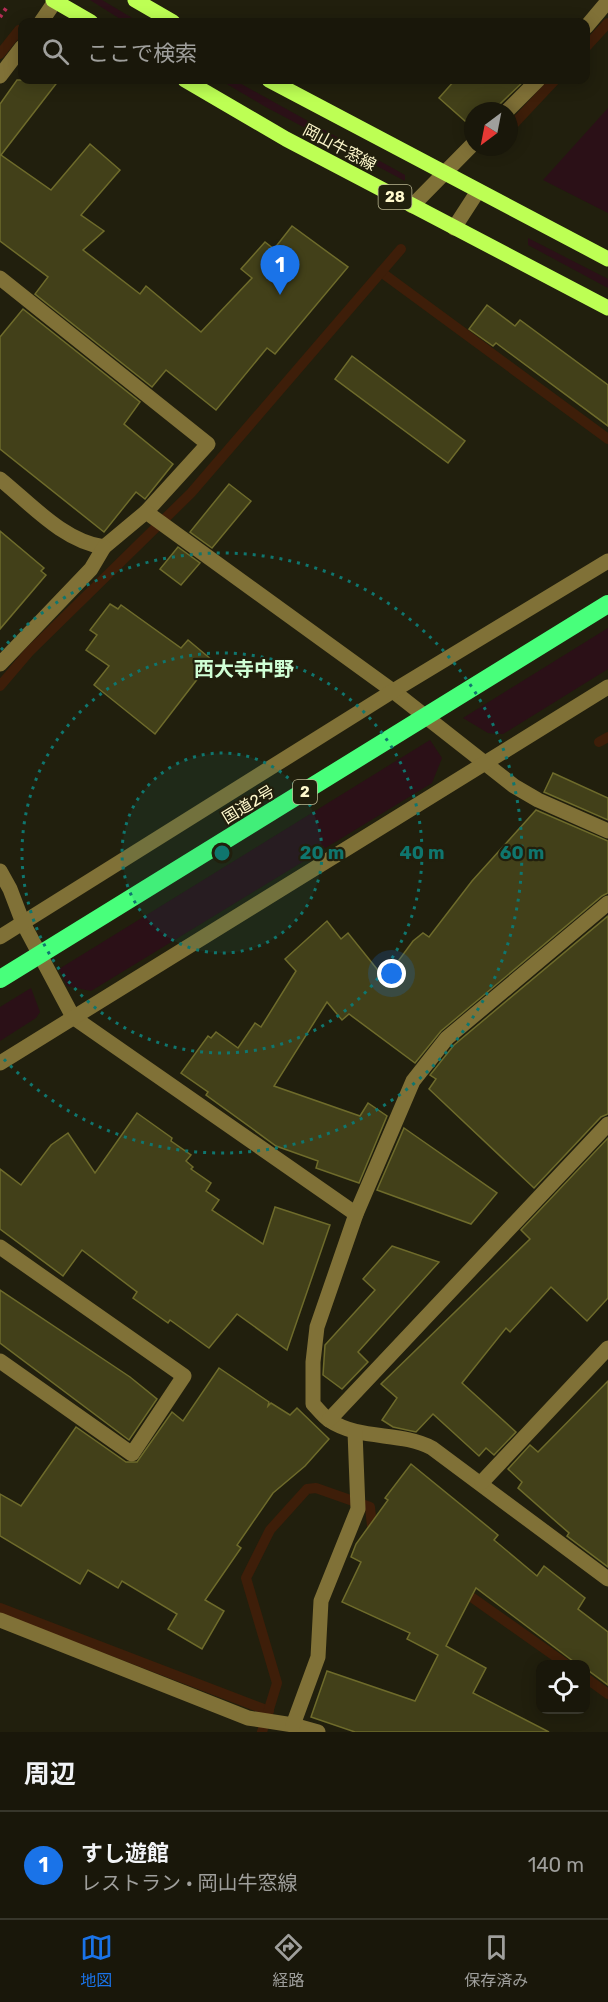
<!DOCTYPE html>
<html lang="ja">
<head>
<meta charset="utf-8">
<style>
	:root { --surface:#19170a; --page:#262418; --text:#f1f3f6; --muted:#9f9f9c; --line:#37362b; --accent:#1a73e8 }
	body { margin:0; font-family:Rubik,"Noto Sans JP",sans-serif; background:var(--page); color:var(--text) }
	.controls { position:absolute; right:18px; bottom:18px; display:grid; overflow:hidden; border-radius:12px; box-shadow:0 3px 15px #0003 }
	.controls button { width:54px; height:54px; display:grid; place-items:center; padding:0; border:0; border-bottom:2px solid var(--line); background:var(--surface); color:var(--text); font:30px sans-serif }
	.compass { position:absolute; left:464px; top:102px; width:54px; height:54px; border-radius:50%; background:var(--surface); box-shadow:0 3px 15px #0003; rotate:212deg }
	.you { position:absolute; left:392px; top:974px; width:21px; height:21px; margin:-15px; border:4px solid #fff; border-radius:50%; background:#1a73e8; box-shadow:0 0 0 9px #1a73e833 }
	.badge { display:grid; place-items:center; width:39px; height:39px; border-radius:50%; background:var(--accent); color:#fff; font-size:20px; font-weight:700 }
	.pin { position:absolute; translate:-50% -50px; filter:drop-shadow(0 2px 3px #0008) }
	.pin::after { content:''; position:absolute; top:32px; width:21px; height:18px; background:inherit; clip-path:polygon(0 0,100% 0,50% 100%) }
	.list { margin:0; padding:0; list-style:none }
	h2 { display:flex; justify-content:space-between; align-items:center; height:78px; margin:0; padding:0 24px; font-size:26px }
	h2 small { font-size:20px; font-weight:400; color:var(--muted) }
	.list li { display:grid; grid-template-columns:39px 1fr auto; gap:18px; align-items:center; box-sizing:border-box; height:108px; padding:0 24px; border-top:2px solid var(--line) }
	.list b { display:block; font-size:22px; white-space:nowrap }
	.list p { margin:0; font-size:20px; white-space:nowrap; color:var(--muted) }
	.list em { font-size:20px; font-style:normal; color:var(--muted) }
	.icon { flex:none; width:33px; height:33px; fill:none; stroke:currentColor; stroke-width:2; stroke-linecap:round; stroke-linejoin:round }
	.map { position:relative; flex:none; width:608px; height:1732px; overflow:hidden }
	.search { position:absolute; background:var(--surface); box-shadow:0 3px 15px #0003; left:18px; right:18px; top:18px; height:66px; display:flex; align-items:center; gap:15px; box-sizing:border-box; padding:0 21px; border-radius:12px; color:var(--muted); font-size:22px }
	.sheet { height:186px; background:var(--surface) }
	nav { display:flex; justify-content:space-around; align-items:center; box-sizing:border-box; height:84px; border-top:2px solid var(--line); background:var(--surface); font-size:16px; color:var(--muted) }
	nav a { display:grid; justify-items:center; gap:3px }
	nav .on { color:var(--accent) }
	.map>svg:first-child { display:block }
</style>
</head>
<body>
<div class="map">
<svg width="608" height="1732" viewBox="0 0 608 1732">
	<rect width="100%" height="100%" fill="#211f0d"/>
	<g fill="#2b1017">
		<polygon points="90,0 102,0 139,22 125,22"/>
		<polygon points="220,80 234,80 405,175 405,181 264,106"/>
		<polygon points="608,108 608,213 543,180"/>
		<polygon points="528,238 608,279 608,288 528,245"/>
		<polygon points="608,628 608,669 503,734 488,733 463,718"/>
		<polygon points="430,740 442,758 432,783 91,991 67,986 59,969"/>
		<polygon points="31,988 40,1012 36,1018 0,1041 0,1007"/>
	</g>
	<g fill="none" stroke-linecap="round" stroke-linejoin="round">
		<g stroke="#3e1e09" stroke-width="10">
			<polyline points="586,47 608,23"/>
			<polyline points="0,54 19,30"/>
			<polyline points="509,129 555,80"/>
			<polyline points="381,272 608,439"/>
			<polyline points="0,686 29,652 191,493 401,249"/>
			<polyline points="599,742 608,737"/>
			<polyline points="460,1589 566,1664"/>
			<polyline points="0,1608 269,1711"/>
			<polyline points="586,1678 608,1694"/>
			<polyline points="262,1732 277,1683 246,1578 270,1530 307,1489 316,1488 370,1507 372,1526 379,1531"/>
		</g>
	</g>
	<g fill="#424019" stroke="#6e6b2b" stroke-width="1.5">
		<polygon points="17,80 59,80 1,155 51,190 90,144 120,170 81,215 104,231 83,250 140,294 146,286 201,332 252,278 241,269 265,242 274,249 292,226 348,267 275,354 267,348 216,410 166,370 152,387 35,294 48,277 0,241 0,104"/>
		<polygon points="455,80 525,80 500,104 498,111 473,111 473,128 439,98"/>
		<polygon points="487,305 515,326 520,320 608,385 608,426 496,343 493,346 469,329"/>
		<polygon points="23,309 140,402 124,424 173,464 145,499 136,492 104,532 0,449 0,337"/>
		<polygon points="352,356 465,441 448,463 335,379"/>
		<polygon points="229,484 251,501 212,548 190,532"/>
		<polygon points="0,531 44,568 41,571 46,575 0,629"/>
		<polygon points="178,547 200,563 181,585 160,569"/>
		<polygon points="110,604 118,609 121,605 181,648 188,640 212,660 155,734 94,685 109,666 86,650 97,635 90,630"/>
		<polygon points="553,773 608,798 608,820 544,792"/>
		<polygon points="536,810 608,841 608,893 602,896 441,1031 415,1063 349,1014 342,1020 327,1002 274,1086 360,1116 368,1103 387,1116 359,1183 316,1168 318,1161 276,1146 206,1095 208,1092 181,1073 208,1036 211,1038 216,1032 238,1048 255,1023 261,1027 296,971 285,959 327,921 341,939 348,933 385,979 413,941 423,933 429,937 472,881"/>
		<polygon points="608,916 608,1114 601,1117 534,1188 429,1089 436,1079 430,1075 454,1045"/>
		<polygon points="137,1113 172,1138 171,1141 191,1155 186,1161 193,1167 191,1169 211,1183 206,1191 219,1200 212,1210 263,1244 275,1207 330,1225 287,1350 237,1314 209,1348 170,1320 168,1323 133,1298 137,1292 82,1250 63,1276 0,1229 0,1169 21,1185 51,1145 68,1133 95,1173"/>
		<polygon points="404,1128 497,1193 471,1224 377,1190"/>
		<polygon points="608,1138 608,1298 587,1321 551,1287 510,1332 506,1328 462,1383 516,1432 494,1455 486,1448 479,1456 433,1414 416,1432 393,1427 382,1420 397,1398 381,1384 530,1239 521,1230"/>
		<polygon points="392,1246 439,1262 358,1352 368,1362 342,1389 323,1375 325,1345 375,1290 363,1279"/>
		<polygon points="0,1290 130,1377 157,1399 129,1440 0,1343"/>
		<polygon points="219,1368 269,1402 268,1406 271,1403 290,1415 297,1408 329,1439 305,1466 273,1493 237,1545 241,1548 205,1600 224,1611 202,1649 168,1629 177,1614 122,1581 118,1588 88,1570 80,1584 0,1536 0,1494 21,1506 76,1427 126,1462 137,1462 172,1412 183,1421"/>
		<polygon points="608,1381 608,1567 567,1536 569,1533 518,1488 522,1482 508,1469 530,1445 538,1452"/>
		<polygon points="411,1464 498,1535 494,1540 537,1576 544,1566 585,1598 578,1609 608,1632 608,1685 585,1668 585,1665 573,1661 476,1588 446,1646 486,1668 473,1693 549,1732 355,1732 311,1717 327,1671 415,1701 438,1655 407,1639 410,1633 342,1602 361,1562 351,1557 356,1544 388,1500 385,1498"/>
	</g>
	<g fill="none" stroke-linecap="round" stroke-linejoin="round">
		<polyline stroke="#b32d55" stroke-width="4" stroke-dasharray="3 4.5" stroke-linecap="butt" points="0,17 7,7"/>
		<g stroke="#807137" stroke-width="15">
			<polyline points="41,22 56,0"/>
			<polyline points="586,27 608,1"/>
			<polyline points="0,76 22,47"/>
			<polyline points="507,111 538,80"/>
			<polyline points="412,206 473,144"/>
			<polyline points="454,228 478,191"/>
			<polyline points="0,278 208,444 146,512"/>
			<path d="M0,479C31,504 63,541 104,547L146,512L393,691L514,786L538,800L608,831"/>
			<polyline points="0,664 91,569 104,547"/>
			<polyline points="0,871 10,889 23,923 73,1017 356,1214"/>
			<path d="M608,903L447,1038L413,1081L356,1214L317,1327L313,1362V1404C318,1409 323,1416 329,1420C360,1441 400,1431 432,1448L608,1579"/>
			<polyline points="0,937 393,691 608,561"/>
			<polyline points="0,1063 608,687"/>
			<polyline points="0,1247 184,1376 132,1454 0,1361"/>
			<polyline points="329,1420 608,1124"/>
			<polyline points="482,1482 608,1348"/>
			<polyline points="0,1620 248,1718 293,1725 318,1732"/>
			<polyline points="293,1725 318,1657 321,1601 358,1509 355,1432"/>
		</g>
		<g stroke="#bdff54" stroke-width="15">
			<polyline points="53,0 91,22"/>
			<polyline points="135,0 173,22"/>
			<polyline points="185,80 286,139 608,308"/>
			<polyline points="269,80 608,259"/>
		</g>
		<polyline stroke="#48ff7b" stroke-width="18" points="0,979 608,604"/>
	</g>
	<circle cx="222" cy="853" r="100" fill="#0f766e" fill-opacity=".12"/>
	<g fill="none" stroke="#0f766e" stroke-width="3" stroke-dasharray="3 6">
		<circle cx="222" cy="853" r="100"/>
		<circle cx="222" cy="853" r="200"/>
		<path d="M1 650A300 300 0 1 1 1 1056"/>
	</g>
	<g text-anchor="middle" stroke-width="4.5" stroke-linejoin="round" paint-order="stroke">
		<g fill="#211f0d" stroke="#bcb893" stroke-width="1.5">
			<rect x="378.5" y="185" width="33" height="24" rx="4.5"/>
			<rect x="293" y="780" width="24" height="24" rx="4.5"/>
		</g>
		<g font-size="15" font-weight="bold" fill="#fff9cd">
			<text x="395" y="202">28</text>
			<text x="305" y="797">2</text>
		</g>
		<g font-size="16" fill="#fff9cd" stroke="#211f0d">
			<text transform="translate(340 147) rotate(28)" y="6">岡山牛窓線</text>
			<text transform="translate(248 804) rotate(-31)" y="6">国道2号</text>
		</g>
		<g font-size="20" font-weight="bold" fill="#cfffd5" stroke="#211f0d">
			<text x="244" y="676">西大寺中野</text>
		</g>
	</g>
	<circle cx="222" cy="853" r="9" fill="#0f766e" stroke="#211f0d" stroke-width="3"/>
	<g font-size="18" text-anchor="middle" font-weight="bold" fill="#0f766e" stroke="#211f0d" stroke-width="4.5" stroke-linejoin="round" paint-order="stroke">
		<text x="322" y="859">20 m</text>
		<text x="422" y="859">40 m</text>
		<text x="522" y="859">60 m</text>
	</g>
</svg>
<div class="controls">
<button><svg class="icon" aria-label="locate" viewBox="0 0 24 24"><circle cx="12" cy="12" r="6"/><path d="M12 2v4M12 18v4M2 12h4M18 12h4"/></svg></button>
</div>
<svg class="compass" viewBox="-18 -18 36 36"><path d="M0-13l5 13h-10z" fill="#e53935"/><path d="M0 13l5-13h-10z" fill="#9f9f9c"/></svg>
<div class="you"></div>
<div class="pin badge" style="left:280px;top:295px">1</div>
<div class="search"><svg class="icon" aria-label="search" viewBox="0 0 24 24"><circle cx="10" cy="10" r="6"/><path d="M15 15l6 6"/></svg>ここで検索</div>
</div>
<section class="sheet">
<h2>周辺<small></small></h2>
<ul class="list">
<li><span class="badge">1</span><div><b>すし遊館</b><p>レストラン · 岡山牛窓線</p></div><em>140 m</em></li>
</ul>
</section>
<nav>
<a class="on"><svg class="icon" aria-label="map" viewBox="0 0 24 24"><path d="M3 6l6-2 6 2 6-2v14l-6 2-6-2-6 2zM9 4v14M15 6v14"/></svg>地図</a>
<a><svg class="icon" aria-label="directions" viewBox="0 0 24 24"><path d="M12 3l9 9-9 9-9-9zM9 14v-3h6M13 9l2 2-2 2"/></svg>経路</a>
<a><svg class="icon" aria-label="saved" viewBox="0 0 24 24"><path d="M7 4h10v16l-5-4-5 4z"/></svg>保存済み</a>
</nav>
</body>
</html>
